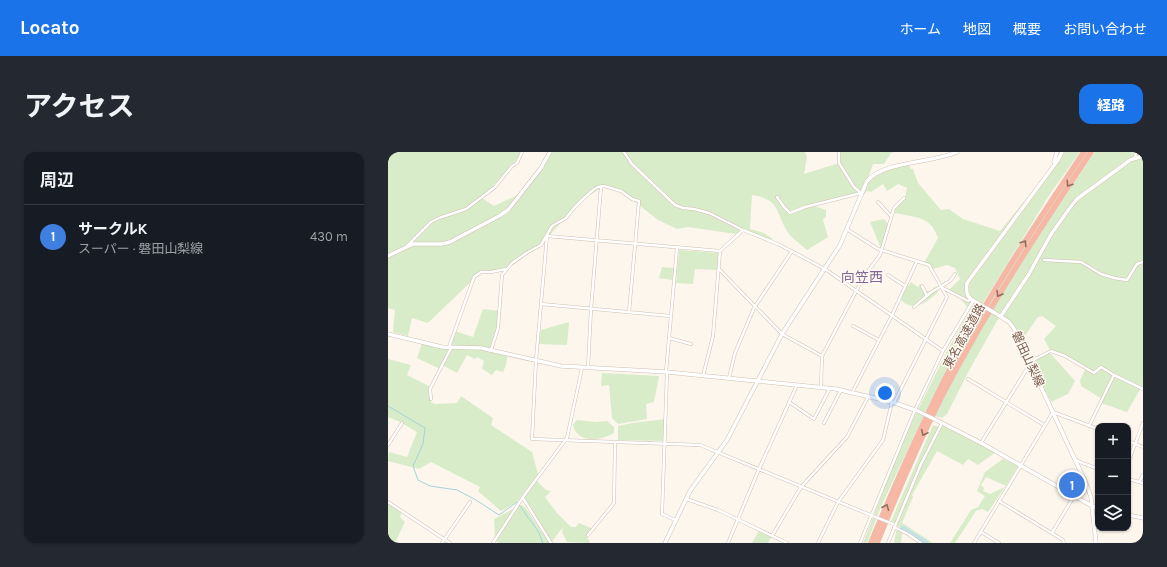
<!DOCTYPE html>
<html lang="ja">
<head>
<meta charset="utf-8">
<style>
	:root { --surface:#171b24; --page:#242831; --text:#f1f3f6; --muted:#9ea1a6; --line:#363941; --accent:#1a73e8 }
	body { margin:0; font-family:Karla,"Noto Sans JP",sans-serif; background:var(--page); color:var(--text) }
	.controls { position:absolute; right:12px; bottom:12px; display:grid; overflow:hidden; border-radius:8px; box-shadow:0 1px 3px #0004 }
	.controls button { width:36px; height:36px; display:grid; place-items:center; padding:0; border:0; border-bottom:1px solid var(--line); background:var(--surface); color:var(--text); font:20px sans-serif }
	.you { position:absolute; left:497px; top:241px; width:14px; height:14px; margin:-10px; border:3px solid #fff; border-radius:50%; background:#1a73e8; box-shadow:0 0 0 6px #1a73e833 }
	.badge { display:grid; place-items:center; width:26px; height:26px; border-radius:50%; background:var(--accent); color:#fff; font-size:13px; font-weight:700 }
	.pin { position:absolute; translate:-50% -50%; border:2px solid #fff; box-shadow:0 1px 4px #0006 }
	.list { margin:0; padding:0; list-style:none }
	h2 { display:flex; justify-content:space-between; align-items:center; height:52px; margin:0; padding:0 16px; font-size:17px }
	h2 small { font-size:13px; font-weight:400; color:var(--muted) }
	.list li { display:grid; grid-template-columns:26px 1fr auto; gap:12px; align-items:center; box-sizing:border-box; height:64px; padding:0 16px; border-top:1px solid var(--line) }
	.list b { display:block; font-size:15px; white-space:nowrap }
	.list p { margin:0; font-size:13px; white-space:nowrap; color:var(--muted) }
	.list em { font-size:13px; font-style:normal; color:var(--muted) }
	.icon { flex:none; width:22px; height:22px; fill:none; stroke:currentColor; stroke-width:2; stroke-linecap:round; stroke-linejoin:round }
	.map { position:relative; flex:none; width:755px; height:391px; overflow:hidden; border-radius:12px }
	header { display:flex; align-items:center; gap:24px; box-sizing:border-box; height:56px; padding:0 20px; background:var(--accent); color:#fff }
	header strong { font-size:19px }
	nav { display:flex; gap:22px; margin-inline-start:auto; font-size:14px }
	.intro { display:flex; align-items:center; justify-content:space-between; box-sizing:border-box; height:96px; padding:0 24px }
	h1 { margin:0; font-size:28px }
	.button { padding:10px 18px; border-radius:12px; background:var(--accent); color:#fff; font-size:14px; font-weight:700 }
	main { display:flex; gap:24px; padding:0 24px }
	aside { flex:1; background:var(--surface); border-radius:12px; box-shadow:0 1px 3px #0004 }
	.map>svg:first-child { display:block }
</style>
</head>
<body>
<header>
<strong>Locato</strong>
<nav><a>ホーム</a><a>地図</a><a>概要</a><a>お問い合わせ</a></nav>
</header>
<div class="intro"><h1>アクセス</h1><a class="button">経路</a></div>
<main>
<aside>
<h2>周辺<small></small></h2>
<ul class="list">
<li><span class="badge" style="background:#3f7fe0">1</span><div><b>サークルK</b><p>スーパー · 磐田山梨線</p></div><em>430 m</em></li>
</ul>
</aside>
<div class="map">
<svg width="755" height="391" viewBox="0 0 755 391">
	<rect width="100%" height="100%" fill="#fdf6ec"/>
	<g fill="#d8ecc9">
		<path d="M0,0H134L131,5L94,46L106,54L132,42L155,12L161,0H417L419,5L416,22L451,11V0H506L503,1L496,12H485L479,29L488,21L520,12L523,17H525L530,31L553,58L561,57L575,67L612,79L676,0H692L662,42L595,151L533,269L492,357L479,391H475L516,286L558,201L587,149L579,155L570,143L560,139L572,127L567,116L559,113L545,117L536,111L550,86C542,63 528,66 507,61V55L517,45L519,36L510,32L499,39L495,32L483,40L479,39L471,48L473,41L424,53L438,58V64L435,68L440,85L419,98C414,93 406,88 402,83C387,63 394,47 364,43L362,77L376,81L385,87H381L356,78L348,82L300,75L289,77L270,68L238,43L216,34L191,50L153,93L117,119L93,120L40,171L24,166L20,184L5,180L7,158L0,156Z"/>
		<polygon points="707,0 755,0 755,237 753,236 739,260 713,251 714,247 693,234 692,228 697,218 705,222 714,216 706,221 677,204 662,198 656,187 668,174 654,164 650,165 636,185 641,191 638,198 625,175 613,162 583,215 559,262 554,266 547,264 570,218 595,173 659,71"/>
		<polygon points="496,67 501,73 494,99 482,70"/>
		<polygon points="291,98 331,101 329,118 307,117 305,132 288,131"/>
		<polygon points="274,115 286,116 284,128 271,126"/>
		<path d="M523,130L530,135L532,132L539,139L544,140L546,135L550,137V140C540,150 525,161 513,148L514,142Z"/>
		<polygon points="95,157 111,159 110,176 103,196 120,202 118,213 115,220 108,218 104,223 94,217 96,209 89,205 87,207 79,203 69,221 54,213 63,196 66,179 85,185"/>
		<polygon points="181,170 179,193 151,192 153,178"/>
		<polygon points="34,191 61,196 52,217 29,206"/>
		<polygon points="662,201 687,229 680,242 663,250 644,211 648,206"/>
		<polygon points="0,207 23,213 19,223 41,234 43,250 47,252 69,251 73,244 105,266 103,273 144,300 150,322 129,350 113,359 90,339 92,335 43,310 31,317 0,309 1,300 19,305 29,280 12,270 0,265"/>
		<polygon points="214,221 271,224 266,250 258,252 259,267 230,272 224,266 221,233 213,234"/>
		<polygon points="278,267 275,289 230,288 230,274 245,271"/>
		<path d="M189,268L207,270L219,269L226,275V281C213,289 189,292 185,273Z"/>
		<polygon points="556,272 608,300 590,313 580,307 575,313 549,299 524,343 525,345 514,371 545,391 539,391 515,377 513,389 513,391 506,391 508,379 514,377 503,369 545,273 552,275"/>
		<polygon points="615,307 630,314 618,334 598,325 593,333 596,336 595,339 602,342 617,335 600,360 594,357 588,359 567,391 562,391 583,358 590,355 597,344 589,339 597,320"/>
		<polygon points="148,328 158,338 163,339 157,345 169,361 183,375 188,375 191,371 205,377 199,384 202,391 179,390 174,380 175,375 163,391 111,391 107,388 106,367 133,353 137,355 154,380 158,384 135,345"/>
		<polygon points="0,350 14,359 12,365 17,370 7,391 0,391"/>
		<polygon points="371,378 383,385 380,391 364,391"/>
	</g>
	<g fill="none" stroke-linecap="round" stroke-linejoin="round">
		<polyline stroke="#a5d3da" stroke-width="1" points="0,254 37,276 35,292 25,314 30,328 42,334 69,338 88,348 111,363 129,350 150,379 155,391"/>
		<polyline stroke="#bfe3e8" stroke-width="6" points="515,377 537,391"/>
		<g stroke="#d1beb0" stroke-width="3.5">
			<g id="minor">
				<polyline points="236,0 244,12 287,53 295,56 306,57 321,61 355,78 390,92 437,117 555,199"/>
				<polyline points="451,0 451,11 466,35 473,41"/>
				<polyline points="747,6 748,0"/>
				<polyline points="389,45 396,55 402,61 417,55 473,41"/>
				<polyline points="490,50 503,64"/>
				<polyline points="355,78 332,99 159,84 148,208 144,287 312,293 485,364"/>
				<polyline points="460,78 490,97 541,113 559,145 506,251"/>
				<polyline points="19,94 43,70 51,66 78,57 107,35 124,14 129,11 134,0"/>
				<polyline points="656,108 693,110 713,122 726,126 739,128 749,112 755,110"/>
				<polyline points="331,117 394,182 434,204"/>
				<polyline points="500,123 517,134"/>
				<polyline points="534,134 539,144"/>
				<polyline points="555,136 580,149 583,147"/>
				<polyline points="153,152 282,164"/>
				<polyline points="526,155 542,141 562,129 567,122"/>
				<polyline points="465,174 491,188"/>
				<polyline points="281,186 303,192"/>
				<polyline points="61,195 86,125 93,120 103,120 118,117"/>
				<polyline points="103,198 110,176 114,123 124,111 140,100 153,93 164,74 178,66 186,56 195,47 205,38 210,35 216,34 233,39 244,47 251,49 241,160"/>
				<polyline points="200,216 203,157 213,35"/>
				<polyline points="278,220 289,96"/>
				<polyline points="279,220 274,362 287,368"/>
				<polyline points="315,224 325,184 332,99"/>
				<polyline points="341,226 347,201 366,156 404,99"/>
				<polyline points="580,227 656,273"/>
				<polyline points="433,235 434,204 475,126 492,103 506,56 516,46"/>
				<polyline points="464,241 504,163 529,109"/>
				<polyline points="43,247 42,237 63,196"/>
				<polyline points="401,250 426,267 442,236"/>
				<polyline points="436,271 453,238"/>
				<polyline points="701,274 726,223"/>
				<polyline points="740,289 755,295"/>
				<polyline points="593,291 642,212 647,207 663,199 677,204 706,221 713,215 726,223 755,237"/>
				<polyline points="0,293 14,271"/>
				<polyline points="687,308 710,317"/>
				<polyline points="740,311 755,271"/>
				<polyline points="740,327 755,331"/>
				<polyline points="751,330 755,323"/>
				<polyline points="135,346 163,391"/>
				<polyline points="298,347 330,358 399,391"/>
				<polyline points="611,349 675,388 676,391"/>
				<polyline points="0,350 62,391"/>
				<polyline points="506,375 520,382 533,391"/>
				<polyline points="593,380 611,391"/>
				<polyline points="664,381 686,344"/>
				<polyline points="200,383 226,351 227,290"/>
				<polyline points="384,384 413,335 459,285 480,245"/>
				<polyline points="54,391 82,350"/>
				<polyline points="105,391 135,345 179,286 194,216"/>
				<polyline points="340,391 371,317 409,233"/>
				<polyline points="430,391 450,350 495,288 504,250"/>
				<polyline points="472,391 527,258 555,199 585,149"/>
				<polyline points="500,391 533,312 554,271"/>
				<polyline points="586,391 665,260 710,277"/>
			</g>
		</g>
		<g stroke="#d1beb0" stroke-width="4.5">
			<g id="tertiary">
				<polyline points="0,104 25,92 54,92 62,90 111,64 120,58 153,16 162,0"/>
				<polyline points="613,164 641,122 662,84 681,57 689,47 742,8 755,4"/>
				<polyline points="0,182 54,195 93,196 173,214 279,220 448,237 504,250 530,259"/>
				<polyline points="552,270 593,291 704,354 710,356"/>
				<polyline points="740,363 755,366"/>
				<path d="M277,391L302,339L339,288L394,182L452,93L479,29C496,9 545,11 569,0"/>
			</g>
		</g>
		<g stroke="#d6c0b0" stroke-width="4.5">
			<g id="secondary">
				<polyline points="666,10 669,0"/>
				<path d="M593,153C581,146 577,145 579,131L670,8L674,0"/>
				<polyline points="607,161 621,170 625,175 697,329 703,345 708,391"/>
			</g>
		</g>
		<g stroke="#dad1cd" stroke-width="6">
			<g id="motorway">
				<path d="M483,391C511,323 540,257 575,193C612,126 654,63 696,0"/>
				<path d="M489,391C509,341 530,292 554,244C598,159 650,79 703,0"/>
			</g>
		</g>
		<use href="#minor" stroke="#fff" stroke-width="2.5"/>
		<use href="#tertiary" stroke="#fff" stroke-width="3.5"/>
		<use href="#secondary" stroke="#fff" stroke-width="3.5"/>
		<use href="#motorway" stroke="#f7b7a3" stroke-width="5"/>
		<g stroke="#d1beb0" stroke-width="3.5" stroke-linecap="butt">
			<polyline id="minor-bridge" points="485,364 505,372"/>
		</g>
		<g stroke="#d1beb0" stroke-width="4.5" stroke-linecap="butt">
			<polyline id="tertiary-bridge" points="530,259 552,270"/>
		</g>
		<g stroke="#d6c0b0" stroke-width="4.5" stroke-linecap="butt">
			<polyline id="secondary-bridge" points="593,153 607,161"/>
		</g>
		<use href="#minor-bridge" stroke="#fff" stroke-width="2.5"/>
		<use href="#tertiary-bridge" stroke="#fff" stroke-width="3.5"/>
		<use href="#secondary-bridge" stroke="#fff" stroke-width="3.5"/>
	</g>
	<defs><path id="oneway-chevron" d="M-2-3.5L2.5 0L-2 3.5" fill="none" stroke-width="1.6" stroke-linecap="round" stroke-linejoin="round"/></defs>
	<g stroke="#936e5e">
		<use href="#oneway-chevron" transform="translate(681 32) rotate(124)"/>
		<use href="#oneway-chevron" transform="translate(636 91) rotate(-57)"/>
		<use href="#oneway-chevron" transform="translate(611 142) rotate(121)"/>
		<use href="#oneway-chevron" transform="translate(536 281) rotate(116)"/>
		<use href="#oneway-chevron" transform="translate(498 355) rotate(-68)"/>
	</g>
	<g text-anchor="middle" stroke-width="3" stroke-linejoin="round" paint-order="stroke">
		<g font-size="12" fill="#7a5c4d" stroke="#fffaf3">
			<text transform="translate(576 184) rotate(-61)" y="4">東名高速道路</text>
			<text transform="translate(640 207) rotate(65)" y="4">磐田山梨線</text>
		</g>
		<g font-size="14" fill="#846695" stroke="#fffaf3">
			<text x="474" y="130">向笠西</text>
		</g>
	</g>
</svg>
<div class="controls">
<button>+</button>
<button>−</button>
<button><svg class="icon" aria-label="layers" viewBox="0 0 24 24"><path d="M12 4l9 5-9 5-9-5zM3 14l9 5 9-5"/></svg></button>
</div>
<div class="you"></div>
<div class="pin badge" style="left:684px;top:333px;background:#3f7fe0">1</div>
</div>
</main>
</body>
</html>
